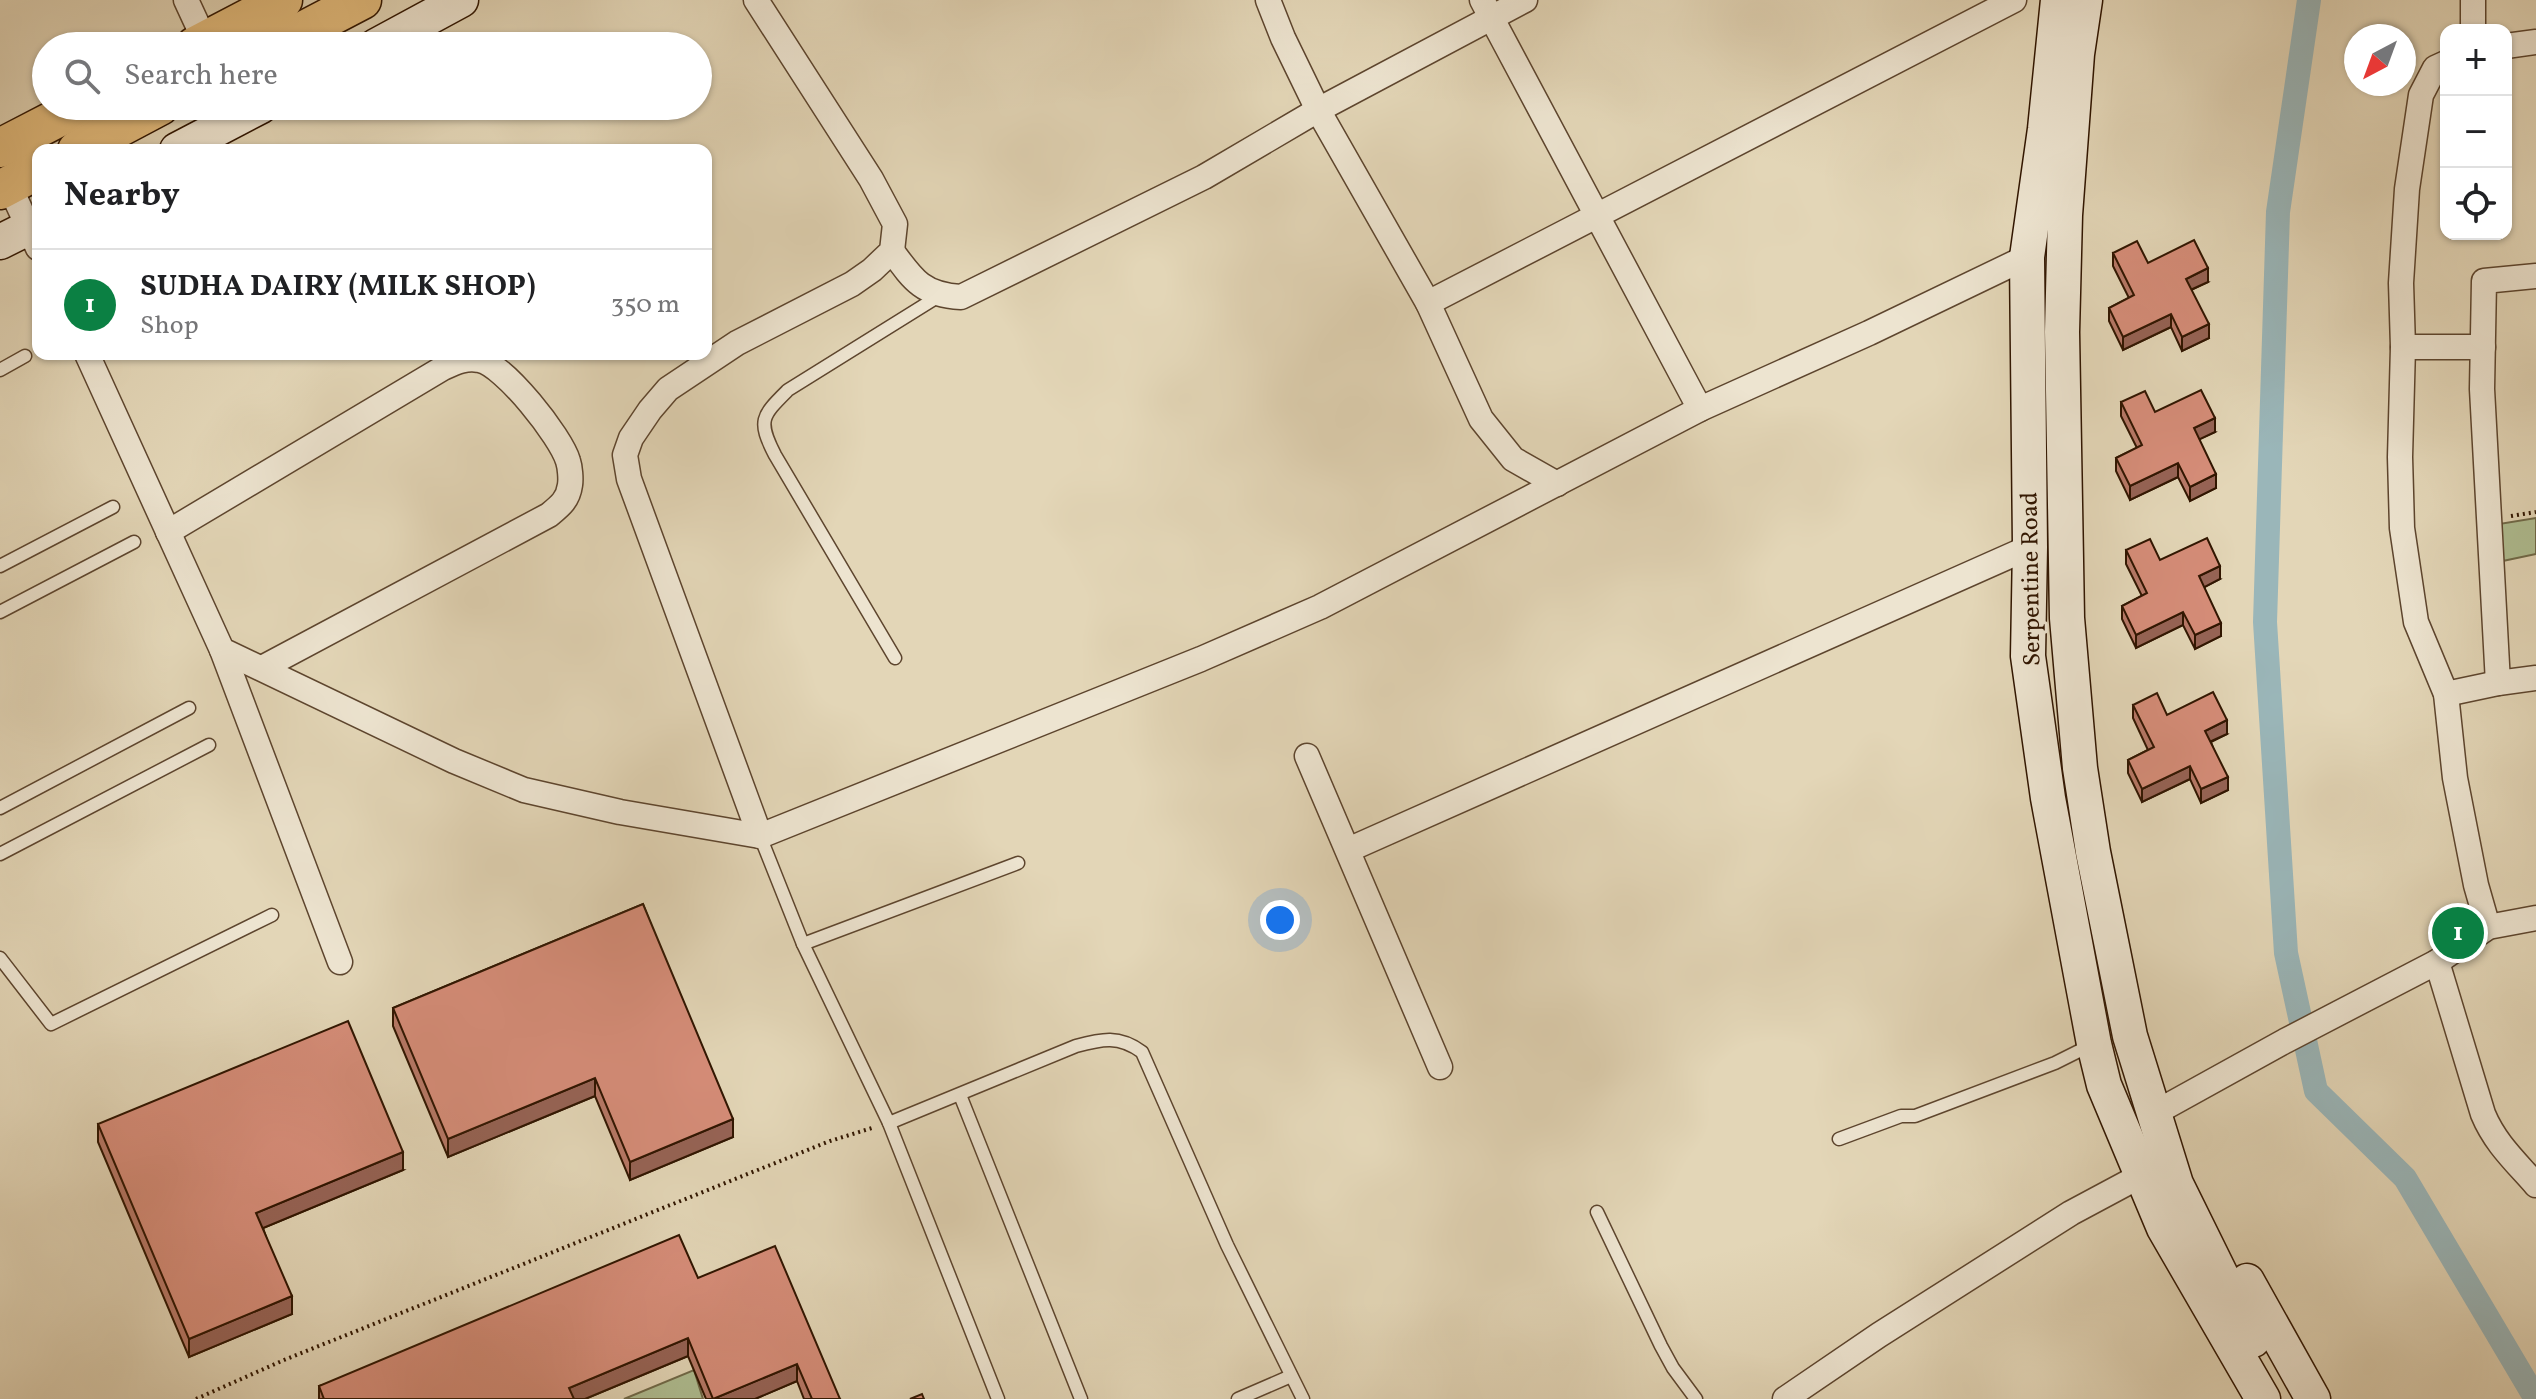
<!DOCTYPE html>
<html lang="en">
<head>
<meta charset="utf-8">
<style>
	:root { --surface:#fff; --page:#f2f2f2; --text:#202124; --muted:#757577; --line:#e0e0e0; --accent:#0b8043 }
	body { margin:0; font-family:Vollkorn,serif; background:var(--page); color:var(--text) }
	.controls { position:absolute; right:24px; top:24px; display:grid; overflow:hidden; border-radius:16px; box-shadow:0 2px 6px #0004 }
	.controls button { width:72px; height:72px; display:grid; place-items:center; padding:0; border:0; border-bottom:2px solid var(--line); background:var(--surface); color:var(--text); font:40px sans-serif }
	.compass { position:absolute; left:2344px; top:24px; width:72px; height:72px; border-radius:50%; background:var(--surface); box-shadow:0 2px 6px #0004; rotate:221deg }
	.you { position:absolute; left:1280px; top:920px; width:28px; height:28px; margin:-20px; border:6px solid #fff; border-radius:50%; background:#1a73e8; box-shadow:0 0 0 12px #1a73e833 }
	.badge { display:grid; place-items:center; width:52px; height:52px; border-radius:50%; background:var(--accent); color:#fff; font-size:26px; font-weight:700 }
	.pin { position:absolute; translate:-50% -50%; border:4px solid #fff; box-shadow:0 2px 8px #0006 }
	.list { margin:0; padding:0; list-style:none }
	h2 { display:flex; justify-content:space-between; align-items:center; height:104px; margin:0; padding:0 32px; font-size:34px }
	h2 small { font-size:26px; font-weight:400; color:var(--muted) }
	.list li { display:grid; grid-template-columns:52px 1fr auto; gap:24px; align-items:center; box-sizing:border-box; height:112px; padding:0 32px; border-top:2px solid var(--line) }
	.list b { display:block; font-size:30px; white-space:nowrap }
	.list p { margin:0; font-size:26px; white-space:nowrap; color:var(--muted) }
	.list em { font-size:26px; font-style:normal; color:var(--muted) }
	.icon { flex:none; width:44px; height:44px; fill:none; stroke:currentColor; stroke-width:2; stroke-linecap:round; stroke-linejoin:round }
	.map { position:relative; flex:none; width:2536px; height:1399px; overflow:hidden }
	.search { position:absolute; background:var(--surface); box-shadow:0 2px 6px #0004; left:32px; top:32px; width:680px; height:88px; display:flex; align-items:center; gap:20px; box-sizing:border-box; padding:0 28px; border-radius:44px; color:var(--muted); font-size:30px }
	.panel { position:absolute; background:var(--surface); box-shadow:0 2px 6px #0004; left:32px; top:144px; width:680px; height:216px; border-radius:16px }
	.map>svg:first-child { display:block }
</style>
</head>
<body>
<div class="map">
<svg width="2536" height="1399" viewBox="0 0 2536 1399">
	<rect width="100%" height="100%" fill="#e3d6b7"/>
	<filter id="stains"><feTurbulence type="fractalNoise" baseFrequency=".0025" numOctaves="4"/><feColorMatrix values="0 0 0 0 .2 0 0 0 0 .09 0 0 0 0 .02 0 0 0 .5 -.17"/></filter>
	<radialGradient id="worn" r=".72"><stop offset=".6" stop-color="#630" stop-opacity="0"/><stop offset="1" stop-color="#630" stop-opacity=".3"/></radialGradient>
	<g fill="#afbe92" stroke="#706a49" stroke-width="2">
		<polygon points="2536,518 2536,554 2498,562 2493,525"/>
		<polygon points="694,1370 703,1399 624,1399"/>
	</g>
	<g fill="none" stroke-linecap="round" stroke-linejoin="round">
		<polyline stroke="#9ab6b9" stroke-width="24" points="2309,0 2278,212 2265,622 2286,953 2316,1091 2405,1178 2536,1399"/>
		<g stroke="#5d452e" stroke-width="15">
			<g id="lane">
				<polyline points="0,370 25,356"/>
				<polyline points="0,566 113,507"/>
				<polyline points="0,612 134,542"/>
				<path d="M895,658L775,455C757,420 762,416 788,390L939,296"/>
				<polyline points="0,808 189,708"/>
				<polyline points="760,836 803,944 889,1123 998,1399"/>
				<polyline points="0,854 209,745"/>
				<polyline points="803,944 1018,863"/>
				<polyline points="0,958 51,1024 272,915"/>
				<polyline points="960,1095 1081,1399"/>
				<path d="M889,1123L1076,1046C1102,1039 1119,1035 1142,1052L1227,1245L1303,1399"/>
				<polyline points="1839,1139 1901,1116 1915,1116 2055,1063 2091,1045"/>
				<polyline points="1597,1212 1661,1346 1673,1368 1696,1399"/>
				<polyline points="1238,1399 1291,1376"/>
			</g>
		</g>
		<g stroke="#5d452e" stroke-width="27">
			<g id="street">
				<polyline points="186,0 205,41"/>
				<polyline points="756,0 871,179 895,224 892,251 872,270 852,284 737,343 668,389 650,410 631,438 625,455 629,479 760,836"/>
				<polyline points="1268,0 1283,38 1318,110 1428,303 1481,419 1513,459 1557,484"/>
				<polyline points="1482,0 1700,409"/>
				<polyline points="2473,30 2473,0"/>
				<polyline points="2506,46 2536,42"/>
				<polyline points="2446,63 2435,68 2421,95 2407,189 2401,283 2403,347 2400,457 2402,528 2416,622 2446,694 2455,778 2476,885 2488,927"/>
				<polyline points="9,185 38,248"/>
				<path d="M892,251C913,280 923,295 961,297L1204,177L1318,110L1525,0"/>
				<polyline points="1428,303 2014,0"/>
				<polyline points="2403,347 2483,347"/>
				<polyline points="87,354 222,650 454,761 524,790 620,812 760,836 1201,659 1320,607 1700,409 1869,333 2027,257"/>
				<path d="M168,532L443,368C454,363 466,357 479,360C504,364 561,437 568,461C570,467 571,479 570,485C568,500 560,506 549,515L262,668"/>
				<polyline points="222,650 340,962"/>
				<polyline points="2498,683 2482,389 2484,281 2536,276"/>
				<polyline points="2446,694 2498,683 2536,678"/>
				<polyline points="1307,756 1440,1067"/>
				<polyline points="1348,850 2030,547"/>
				<path d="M2437,962L2483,1114C2495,1143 2515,1161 2536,1185"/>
				<polyline points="2153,1114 2285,1041 2437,962 2488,927 2536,918"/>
				<polyline points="1785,1399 1879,1335 2071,1213 2142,1175"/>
			</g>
		</g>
		<g stroke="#301500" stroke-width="37">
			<g id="secondary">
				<polyline points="2058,0 2045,129 2027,257 2030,547 2028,656 2048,798 2094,1044 2104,1085 2164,1228 2263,1399"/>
				<polyline points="2085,0 2077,54 2065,215 2062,332 2067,618 2080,768 2093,852 2130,1036 2176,1184 2253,1340"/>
				<polyline points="376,46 461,0"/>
				<polyline points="177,150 261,106"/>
				<polyline points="0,242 38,223"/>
				<polyline points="2247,1281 2313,1399"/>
			</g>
		</g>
		<g stroke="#301500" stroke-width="41">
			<g id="primary">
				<polyline points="195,46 283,0"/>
				<polyline points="274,46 362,0"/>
				<polyline points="0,148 81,106"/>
				<polyline points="77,150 160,106"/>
				<polyline points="0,190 38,170"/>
			</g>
		</g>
		<g stroke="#301500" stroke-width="4" stroke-dasharray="2 4" stroke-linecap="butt">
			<polyline points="2511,516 2536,512"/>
			<polyline points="196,1399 284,1360 830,1141 872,1128"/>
		</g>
		<use href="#lane" stroke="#ede4d0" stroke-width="12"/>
		<use href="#street" stroke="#ede4d0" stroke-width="24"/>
		<use href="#secondary" stroke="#ede4d0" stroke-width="34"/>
		<use href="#primary" stroke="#e2bb7c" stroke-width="38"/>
	</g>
	<g fill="#b87968" stroke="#301500" stroke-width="2">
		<polygon points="2113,253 2208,282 2191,290 2209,338 2182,351 2171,327 2123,350 2109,321 2109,308 2129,298 2113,266"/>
		<polygon points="2121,402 2215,432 2199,439 2216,488 2190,501 2178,477 2130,500 2116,471 2116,458 2137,448 2121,416"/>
		<polygon points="2126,550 2220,579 2204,587 2221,636 2195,649 2183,625 2136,648 2122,619 2122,606 2142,596 2126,564"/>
		<polygon points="2133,705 2227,734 2211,742 2228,790 2201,803 2190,779 2142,802 2128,773 2128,760 2148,750 2133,718"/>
		<polygon points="643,904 733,1137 630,1180 595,1096 448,1157 393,1026 393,1008"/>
		<polygon points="98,1124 403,1170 263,1228 292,1314 189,1357 98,1142"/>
		<polygon points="698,1278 840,1399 804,1399 797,1381 755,1399 706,1399 688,1356 585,1399 319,1399 319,1386"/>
	</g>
	<g fill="#966355" stroke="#301500" stroke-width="2">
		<polygon points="2208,268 2208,282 2186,292 2186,279"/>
		<polygon points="2171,314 2171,327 2123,350 2123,337"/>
		<polygon points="2209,324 2209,338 2182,351 2182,337"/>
		<polygon points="2215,418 2215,432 2194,442 2194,428"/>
		<polygon points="2178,463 2178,477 2130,500 2130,486"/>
		<polygon points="2216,474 2216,488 2190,501 2190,487"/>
		<polygon points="2220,566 2220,579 2199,590 2199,576"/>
		<polygon points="2183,612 2183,625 2136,648 2136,635"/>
		<polygon points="2221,623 2221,636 2195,649 2195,635"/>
		<polygon points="2227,720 2227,734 2205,744 2205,731"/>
		<polygon points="2190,766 2190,779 2142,802 2142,789"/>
		<polygon points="2228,777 2228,790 2201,803 2201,789"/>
		<polygon points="595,1078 595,1096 448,1157 448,1139"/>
		<polygon points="733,1119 733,1137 630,1180 630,1162"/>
		<polygon points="403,1152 403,1170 256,1231 256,1213"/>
		<polygon points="292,1296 292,1314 189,1357 189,1339"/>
		<polygon points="688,1338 688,1356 585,1399 569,1399 569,1388"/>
		<polygon points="797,1364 797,1381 755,1399 713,1399"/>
	</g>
	<g fill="#d68d79" stroke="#301500" stroke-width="2">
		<polygon points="2194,240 2208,268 2186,279 2209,324 2182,337 2171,314 2123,337 2109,308 2134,295 2113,253 2137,241 2148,263"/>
		<polygon points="2201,390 2215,418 2194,428 2216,474 2190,487 2178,463 2130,486 2116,458 2142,445 2121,402 2145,391 2155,412"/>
		<polygon points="2207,538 2220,566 2199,576 2221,623 2195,635 2183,612 2136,635 2122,606 2147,593 2126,550 2150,539 2160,560"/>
		<polygon points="2213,692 2227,720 2205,731 2228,777 2201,789 2190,766 2142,789 2128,760 2154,747 2133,705 2157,693 2167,715"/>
		<polygon points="643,904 733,1119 630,1162 595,1078 448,1139 393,1008"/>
		<polygon points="348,1021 403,1152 256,1213 292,1296 189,1339 98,1124"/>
		<polygon points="679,1235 698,1278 775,1246 840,1399 812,1399 797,1364 713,1399 688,1338 569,1388 574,1399 324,1399 319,1386"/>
		<polygon points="922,1394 924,1399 910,1399"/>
	</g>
	<g text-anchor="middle" stroke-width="6" stroke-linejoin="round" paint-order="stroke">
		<g font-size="24" fill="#301500" stroke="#ede4d0">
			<text transform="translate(2030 579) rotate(-91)" y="8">Serpentine Road</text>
		</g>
	</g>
	<rect width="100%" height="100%" filter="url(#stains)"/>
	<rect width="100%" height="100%" fill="url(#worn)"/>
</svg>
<div class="controls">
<button>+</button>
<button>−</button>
<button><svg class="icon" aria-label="locate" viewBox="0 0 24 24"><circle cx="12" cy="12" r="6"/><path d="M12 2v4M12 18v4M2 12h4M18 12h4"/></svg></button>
</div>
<svg class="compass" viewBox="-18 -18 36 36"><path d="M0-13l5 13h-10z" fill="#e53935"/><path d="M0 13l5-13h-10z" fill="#757577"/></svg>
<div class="you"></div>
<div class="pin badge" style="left:2458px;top:933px">1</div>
<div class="search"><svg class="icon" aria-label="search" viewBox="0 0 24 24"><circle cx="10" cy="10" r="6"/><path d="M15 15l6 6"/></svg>Search here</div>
<section class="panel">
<h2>Nearby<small></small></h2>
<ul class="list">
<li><span class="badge">1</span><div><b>SUDHA DAIRY (MILK SHOP)</b><p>Shop</p></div><em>350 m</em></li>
</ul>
</section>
</div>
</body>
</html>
